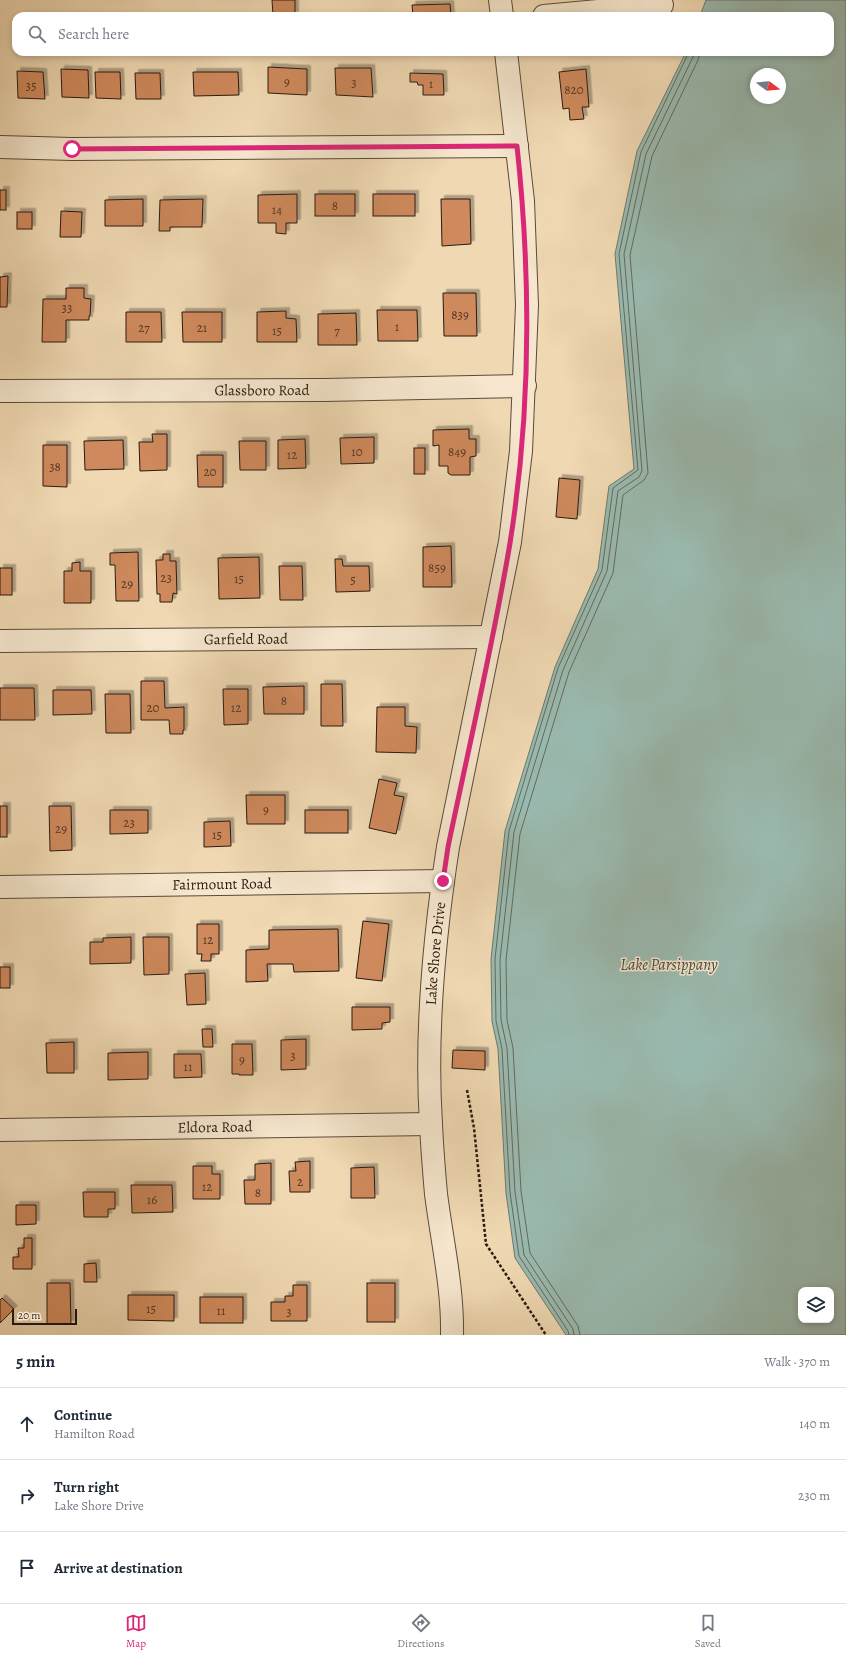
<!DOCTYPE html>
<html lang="en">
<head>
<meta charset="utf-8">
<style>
	:root { --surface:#fff; --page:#f6f6f7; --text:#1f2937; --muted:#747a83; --line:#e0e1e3; --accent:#db2777 }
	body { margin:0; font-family:Alegreya,serif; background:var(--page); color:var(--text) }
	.controls { position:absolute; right:12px; bottom:12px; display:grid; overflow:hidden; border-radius:8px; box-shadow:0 2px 6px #0003 }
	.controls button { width:36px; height:36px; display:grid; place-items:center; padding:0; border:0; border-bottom:1px solid var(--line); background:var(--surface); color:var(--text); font:20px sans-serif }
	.compass { position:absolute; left:750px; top:68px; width:36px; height:36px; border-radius:50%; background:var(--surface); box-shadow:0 2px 6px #0003; rotate:106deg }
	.scale { position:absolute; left:12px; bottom:10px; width:65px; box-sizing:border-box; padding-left:4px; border:2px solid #281b11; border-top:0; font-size:11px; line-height:14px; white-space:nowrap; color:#281b11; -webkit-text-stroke:3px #f5e6cd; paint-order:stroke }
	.stop { position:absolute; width:12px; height:12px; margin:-9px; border:3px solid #db2777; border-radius:50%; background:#fff }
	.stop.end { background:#db2777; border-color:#fff; box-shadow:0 1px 4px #0008 }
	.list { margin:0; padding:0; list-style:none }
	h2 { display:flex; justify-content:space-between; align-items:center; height:52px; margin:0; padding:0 16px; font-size:17px }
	h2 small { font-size:13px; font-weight:400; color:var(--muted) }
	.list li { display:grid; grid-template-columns:26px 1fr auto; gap:12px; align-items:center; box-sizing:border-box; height:72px; padding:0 16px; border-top:1px solid var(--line) }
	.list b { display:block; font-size:15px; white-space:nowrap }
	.list p { margin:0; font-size:13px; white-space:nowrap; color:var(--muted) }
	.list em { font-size:13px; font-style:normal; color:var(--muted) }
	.icon { flex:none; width:22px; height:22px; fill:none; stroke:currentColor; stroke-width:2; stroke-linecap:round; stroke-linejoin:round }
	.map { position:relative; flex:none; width:846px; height:1335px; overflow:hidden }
	.search { position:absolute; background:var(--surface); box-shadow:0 2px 6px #0003; left:12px; right:12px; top:12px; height:44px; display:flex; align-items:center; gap:10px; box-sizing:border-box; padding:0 14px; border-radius:12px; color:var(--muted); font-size:15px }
	.sheet { height:268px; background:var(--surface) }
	nav { display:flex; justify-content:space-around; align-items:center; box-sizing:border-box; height:56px; border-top:1px solid var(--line); background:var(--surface); font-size:11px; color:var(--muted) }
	nav a { display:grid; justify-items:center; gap:2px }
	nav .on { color:var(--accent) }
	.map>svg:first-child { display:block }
</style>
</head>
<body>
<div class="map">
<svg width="846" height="1335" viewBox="0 0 846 1335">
	<defs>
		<filter id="shadow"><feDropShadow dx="3.5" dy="-3.5" stdDeviation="0" flood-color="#0004"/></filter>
	</defs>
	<rect width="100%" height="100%" fill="#efd8b2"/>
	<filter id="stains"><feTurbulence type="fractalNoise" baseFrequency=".005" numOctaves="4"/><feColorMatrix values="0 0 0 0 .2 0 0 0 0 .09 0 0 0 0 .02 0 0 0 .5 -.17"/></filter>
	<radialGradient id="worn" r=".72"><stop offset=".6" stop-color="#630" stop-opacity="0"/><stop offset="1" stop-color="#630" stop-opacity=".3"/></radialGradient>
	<path fill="#9ab9ae" stroke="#6c7a6f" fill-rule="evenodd" d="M706,0H846V1335H566L515,1258L506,1193L498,1049L492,1021L491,959L505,831L555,667L598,569L609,486L634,469L615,254L637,151L686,52H830V16H700ZM756,74H780V98H756ZM801,1290H831V1320H801Z"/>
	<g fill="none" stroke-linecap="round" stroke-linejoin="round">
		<g stroke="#616a60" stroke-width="1">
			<polyline points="569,1335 568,1331 519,1256 510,1192 502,1049 496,1021 495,959 509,831 558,668 602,570 613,488 638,470 619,254 641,152 689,52"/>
			<polyline points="574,1335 573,1329 524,1255 515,1192 507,1048 501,1020 500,960 514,832 563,670 607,571 618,491 639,477 642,471 624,254 646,154 693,57 694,52"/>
			<polyline points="580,1335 578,1326 530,1253 521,1191 513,1048 507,1020 506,960 520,834 569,672 613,573 623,495 644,480 648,473 630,255 652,156 698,60 700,52"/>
		</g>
	</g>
	<g fill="#ce895c" stroke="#281b11" filter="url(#shadow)">
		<polygon points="272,0 295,0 295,15 273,15"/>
		<polygon points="450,4 451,16 413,16 412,5"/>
		<polygon points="268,67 307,69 307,95 268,93"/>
		<polygon points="335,68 371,68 373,97 336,95"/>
		<polygon points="61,69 88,70 89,98 62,97"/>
		<polygon points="586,69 589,107 582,107 584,119 570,120 569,108 563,109 559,72"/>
		<polygon points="17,71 43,72 45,99 18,98"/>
		<polygon points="95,72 120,72 121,99 96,98"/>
		<polygon points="193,72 238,72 239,95 194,96"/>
		<polygon points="135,73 160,73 161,99 136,99"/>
		<polygon points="410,73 443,74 444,95 423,95 423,85 418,85 417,82 410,82"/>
		<rect x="0" y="190" width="6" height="20"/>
		<polygon points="297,194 297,223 286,223 286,234 276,233 276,223 258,223 258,195"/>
		<rect x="315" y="194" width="40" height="22"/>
		<rect x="373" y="194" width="42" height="22"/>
		<polygon points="143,199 143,226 105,226 105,200"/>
		<polygon points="203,199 202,227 170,227 170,231 159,231 160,200"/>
		<polygon points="441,199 470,199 471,244 442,246"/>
		<polygon points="61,211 82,212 81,237 60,237"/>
		<rect x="17" y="212" width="15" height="17"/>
		<polygon points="8,276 7,307 0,307 0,277"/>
		<polygon points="66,288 84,288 84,298 91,299 90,316 89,316 89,320 66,320 66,342 42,342 43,299 66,299"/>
		<polygon points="443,293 476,293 477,336 444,336"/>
		<polygon points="377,310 417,310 418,341 378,341"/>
		<polygon points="286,311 286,318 296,319 297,342 257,342 257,312"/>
		<polygon points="126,312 161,312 162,342 126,342"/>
		<polygon points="182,312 222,312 222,342 183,342"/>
		<polygon points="356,313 357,345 318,345 318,314"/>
		<polygon points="469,429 469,439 476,439 476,456 470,457 470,475 451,475 448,473 448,466 439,466 439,445 433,446 433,430"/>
		<polygon points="152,434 167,434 167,470 140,471 139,442 153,442"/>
		<polygon points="374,437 374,463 341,464 340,438"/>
		<polygon points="305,439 306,468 278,469 278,440"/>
		<polygon points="123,440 124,469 85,470 84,441"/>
		<polygon points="239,441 266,441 266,470 240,470"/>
		<polygon points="43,445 67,445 67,487 43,486"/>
		<rect x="414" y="448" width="11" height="26"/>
		<polygon points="197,455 223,455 223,487 198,487"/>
		<polygon points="559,478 580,480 577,519 556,517"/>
		<polygon points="451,546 452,587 423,587 423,547"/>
		<polygon points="138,552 139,601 116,601 115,565 110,565 110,553"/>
		<polygon points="163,554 170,554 170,561 176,561 177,594 173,593 172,602 160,602 160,594 157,594 156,560 163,560"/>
		<polygon points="259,557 260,598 219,599 218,558"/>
		<polygon points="335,559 342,559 343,566 369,566 370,591 336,592"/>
		<polygon points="80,562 80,571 91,571 91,603 64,603 64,571 72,571 72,563"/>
		<polygon points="279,566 302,566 303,600 280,600"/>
		<rect x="0" y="568" width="12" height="27"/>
		<polygon points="141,681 164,681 165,708 184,707 184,730 183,730 183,734 170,734 169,720 141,720"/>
		<polygon points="321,684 342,684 343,726 321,726"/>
		<polygon points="304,686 304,714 264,714 263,687"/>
		<polygon points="0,688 34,688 35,720 0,720"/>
		<polygon points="223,689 248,689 248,724 224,725"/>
		<polygon points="53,690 91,690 92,714 53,715"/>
		<polygon points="105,694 130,694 131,733 106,733"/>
		<polygon points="377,707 405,707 405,726 417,727 416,753 376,752"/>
		<polygon points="379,779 397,783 394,795 404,797 396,834 369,828"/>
		<polygon points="246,795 285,795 285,824 247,824"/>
		<rect x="0" y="806" width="7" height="31"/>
		<polygon points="49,806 71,806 72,850 50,851"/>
		<polygon points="110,810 148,810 148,833 110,834"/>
		<rect x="305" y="810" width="43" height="23"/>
		<polygon points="230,821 231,846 204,847 204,822"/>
		<polygon points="363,921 389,924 382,981 356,978"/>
		<polygon points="197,924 219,924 219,954 211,954 211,961 201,961 202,954 197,954"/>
		<polygon points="338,929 339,971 294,972 293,964 267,964 268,981 246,982 246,950 269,949 269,930"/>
		<polygon points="131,937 131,963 90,964 90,942 103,942 103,938"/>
		<polygon points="143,937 169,937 169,974 144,975"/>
		<rect x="0" y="967" width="10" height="21"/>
		<polygon points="205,973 206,1004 187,1005 185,974"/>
		<polygon points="352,1007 390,1007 390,1022 382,1023 382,1029 352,1030"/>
		<polygon points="202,1029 212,1029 213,1047 203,1047"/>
		<polygon points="306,1039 306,1069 281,1070 281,1040"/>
		<polygon points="74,1042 74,1073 47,1073 46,1043"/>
		<polygon points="232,1044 252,1044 253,1075 239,1075 239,1074 232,1074"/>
		<polygon points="453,1050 485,1051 485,1070 452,1068"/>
		<polygon points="148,1052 148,1079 108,1080 108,1053"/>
		<polygon points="174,1054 201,1054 202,1077 174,1078"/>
		<polygon points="310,1161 310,1192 290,1192 289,1171 296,1171 295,1162"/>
		<polygon points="271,1163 271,1204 245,1204 244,1180 255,1180 255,1164"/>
		<polygon points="193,1166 212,1166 212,1174 220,1174 220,1199 193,1199"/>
		<polygon points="374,1167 375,1198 351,1198 351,1168"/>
		<polygon points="131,1185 172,1185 173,1212 132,1213"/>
		<polygon points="83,1192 115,1192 115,1209 108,1209 108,1217 84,1217"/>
		<polygon points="16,1205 36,1205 36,1224 16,1225"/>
		<polygon points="24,1238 32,1238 32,1269 13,1269 13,1257 19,1257 18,1248 24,1248"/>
		<polygon points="96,1263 97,1282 84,1282 84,1264"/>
		<polygon points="47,1283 70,1283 71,1324 47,1324"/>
		<rect x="367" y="1283" width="28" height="39"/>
		<polygon points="293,1285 307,1285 307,1321 271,1321 271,1302 285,1302 285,1296 293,1296"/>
		<polygon points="128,1295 174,1295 174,1321 128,1320"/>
		<rect x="200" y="1297" width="43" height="26"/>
		<polygon points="2,1298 14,1309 0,1323 0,1300"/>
	</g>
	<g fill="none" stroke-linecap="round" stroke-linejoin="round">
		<g stroke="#5a4a39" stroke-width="24">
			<g id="minor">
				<polyline points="544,16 662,5"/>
				<polyline points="0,147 72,149 517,146"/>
				<path id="s1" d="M0,391L324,390L525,386"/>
				<path id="s2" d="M0,641L491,637"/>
				<path id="s3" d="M0,887L443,881"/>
				<path id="s4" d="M0,1130L431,1124"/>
			</g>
		</g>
		<g stroke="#5a4a39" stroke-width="24">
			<g id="tertiary">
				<polyline points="500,0 502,16"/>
				<path id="s5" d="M452,1335C453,1288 442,1241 436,1194C434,1171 432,1147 431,1124C425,1032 434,938 448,847L510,542L521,451L527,305L523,201L506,52"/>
			</g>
		</g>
		<polyline stroke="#281b11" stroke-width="2.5" stroke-dasharray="3 2" stroke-linecap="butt" points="467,1090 474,1128 486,1244 546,1335"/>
		<use href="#minor" stroke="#f5e6cd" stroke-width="22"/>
		<use href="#tertiary" stroke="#f5e6cd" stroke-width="22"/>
	</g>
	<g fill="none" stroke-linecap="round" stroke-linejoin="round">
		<path stroke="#db2777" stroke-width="5" d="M72,149L517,146C531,277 531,412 510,543C493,645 469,746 448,847L443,881"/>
	</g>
	<g text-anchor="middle" stroke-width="3" stroke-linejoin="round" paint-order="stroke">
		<g font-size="13" fill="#523624">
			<text x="287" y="86">9</text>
			<text x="354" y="87">3</text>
			<text x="431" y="88">1</text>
			<text x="31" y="90">35</text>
			<text x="574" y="94">820</text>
			<text x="335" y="210">8</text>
			<text x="277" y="214">14</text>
			<text x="67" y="312">33</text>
			<text x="460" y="319">839</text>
			<text x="397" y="331">1</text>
			<text x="144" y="332">27</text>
			<text x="202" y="332">21</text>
			<text x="277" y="335">15</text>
			<text x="337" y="335">7</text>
			<text x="357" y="456">10</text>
			<text x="457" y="456">849</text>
			<text x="292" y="459">12</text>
			<text x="55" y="471">38</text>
			<text x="210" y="476">20</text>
			<text x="437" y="572">859</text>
			<text x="166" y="582">23</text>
			<text x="239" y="583">15</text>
			<text x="353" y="584">5</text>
			<text x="127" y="588">29</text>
			<text x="284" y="705">8</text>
			<text x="153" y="712">20</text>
			<text x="236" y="712">12</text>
			<text x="266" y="814">9</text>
			<text x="129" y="827">23</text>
			<text x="61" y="833">29</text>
			<text x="217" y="839">15</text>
			<text x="208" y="944">12</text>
			<text x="293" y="1060">3</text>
			<text x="242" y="1064">9</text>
			<text x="188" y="1071">11</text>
			<text x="300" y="1186">2</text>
			<text x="207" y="1191">12</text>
			<text x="258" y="1197">8</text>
			<text x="152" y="1204">16</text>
			<text x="151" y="1313">15</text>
			<text x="221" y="1315">11</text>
			<text x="289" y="1316">3</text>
		</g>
		<g font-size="15" fill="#281b11" stroke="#f5e6cd">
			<text dy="5" stroke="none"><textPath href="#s1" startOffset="262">Glassboro Road</textPath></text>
			<text dy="5" stroke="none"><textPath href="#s2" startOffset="246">Garfield Road</textPath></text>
			<text dy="5" stroke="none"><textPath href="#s3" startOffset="222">Fairmount Road</textPath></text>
			<text dy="5" stroke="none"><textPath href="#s5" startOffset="383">Lake Shore Drive</textPath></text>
			<text dy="5" stroke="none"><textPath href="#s4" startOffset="215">Eldora Road</textPath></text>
		</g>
		<g font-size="16" font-style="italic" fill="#4a4a40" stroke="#f5e6cd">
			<text x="669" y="970">Lake Parsippany</text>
		</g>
	</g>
	<rect width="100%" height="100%" filter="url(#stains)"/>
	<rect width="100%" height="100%" fill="url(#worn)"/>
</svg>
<div class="controls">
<button><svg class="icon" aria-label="layers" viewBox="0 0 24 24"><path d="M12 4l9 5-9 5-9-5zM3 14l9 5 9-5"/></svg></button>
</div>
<svg class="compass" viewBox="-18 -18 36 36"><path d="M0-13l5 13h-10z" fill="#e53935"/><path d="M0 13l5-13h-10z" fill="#747a83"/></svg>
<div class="scale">20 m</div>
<div class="stop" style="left:72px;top:149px"></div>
<div class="stop end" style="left:443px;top:881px"></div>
<div class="search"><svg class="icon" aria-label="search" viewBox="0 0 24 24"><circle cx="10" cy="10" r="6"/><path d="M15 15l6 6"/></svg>Search here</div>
</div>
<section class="sheet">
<h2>5 min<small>Walk · 370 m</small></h2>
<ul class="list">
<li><svg class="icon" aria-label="ahead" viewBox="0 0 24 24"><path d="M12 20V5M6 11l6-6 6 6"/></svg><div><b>Continue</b><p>Hamilton Road</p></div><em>140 m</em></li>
<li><svg class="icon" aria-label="right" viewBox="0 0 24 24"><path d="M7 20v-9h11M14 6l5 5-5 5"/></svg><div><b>Turn right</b><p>Lake Shore Drive</p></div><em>230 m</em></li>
<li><svg class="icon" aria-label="arrive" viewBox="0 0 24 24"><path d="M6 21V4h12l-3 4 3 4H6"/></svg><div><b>Arrive at destination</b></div></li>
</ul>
</section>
<nav>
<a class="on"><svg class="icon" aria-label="map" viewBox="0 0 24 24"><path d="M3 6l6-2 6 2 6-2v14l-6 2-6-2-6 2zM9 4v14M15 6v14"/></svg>Map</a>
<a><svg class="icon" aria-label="directions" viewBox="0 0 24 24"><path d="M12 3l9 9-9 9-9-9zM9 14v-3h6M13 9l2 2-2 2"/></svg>Directions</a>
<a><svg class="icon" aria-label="saved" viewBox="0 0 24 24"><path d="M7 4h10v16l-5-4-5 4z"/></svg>Saved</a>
</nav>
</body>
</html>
